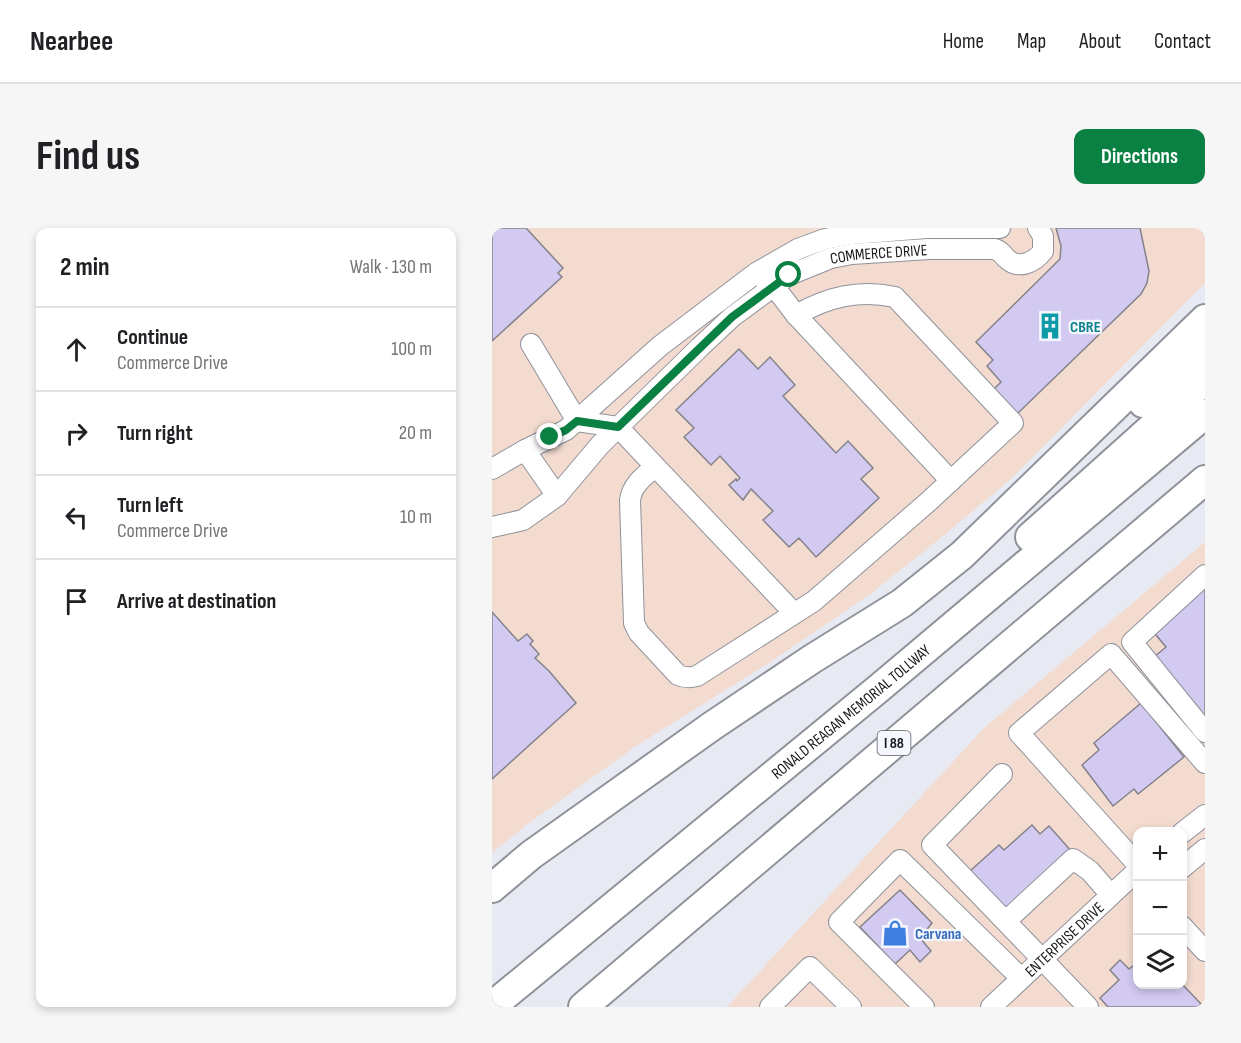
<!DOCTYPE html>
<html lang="en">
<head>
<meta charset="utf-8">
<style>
	:root { --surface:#fff; --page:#f6f6f6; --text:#202124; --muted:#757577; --line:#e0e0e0; --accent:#0b8043 }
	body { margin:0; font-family:"Sofia Sans Condensed",sans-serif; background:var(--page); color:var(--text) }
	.controls { position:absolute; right:18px; bottom:18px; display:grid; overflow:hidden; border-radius:12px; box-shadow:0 3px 9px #0003 }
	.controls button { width:54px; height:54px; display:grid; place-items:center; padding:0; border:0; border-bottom:2px solid var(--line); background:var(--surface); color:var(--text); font:30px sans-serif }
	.stop { position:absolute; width:18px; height:18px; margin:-14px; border:4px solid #0b8043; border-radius:50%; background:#fff }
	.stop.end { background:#0b8043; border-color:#fff; box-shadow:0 2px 6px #0008 }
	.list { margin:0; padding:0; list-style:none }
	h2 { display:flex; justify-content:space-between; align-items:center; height:78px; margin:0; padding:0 24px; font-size:26px }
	h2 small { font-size:20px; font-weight:400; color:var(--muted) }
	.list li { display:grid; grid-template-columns:39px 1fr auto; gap:18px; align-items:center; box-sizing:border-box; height:84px; padding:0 24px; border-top:2px solid var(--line) }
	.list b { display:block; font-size:22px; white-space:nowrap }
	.list p { margin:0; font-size:20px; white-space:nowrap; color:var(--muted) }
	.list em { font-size:20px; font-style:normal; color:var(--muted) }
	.icon { flex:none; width:33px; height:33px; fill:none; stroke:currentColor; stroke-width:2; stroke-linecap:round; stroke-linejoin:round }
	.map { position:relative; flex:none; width:713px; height:779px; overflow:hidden; border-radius:12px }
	header { display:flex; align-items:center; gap:36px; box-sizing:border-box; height:84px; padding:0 30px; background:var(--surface); border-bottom:2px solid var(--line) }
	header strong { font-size:28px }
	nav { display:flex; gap:33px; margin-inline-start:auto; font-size:21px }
	.intro { display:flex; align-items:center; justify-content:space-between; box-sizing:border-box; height:144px; padding:0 36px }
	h1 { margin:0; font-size:42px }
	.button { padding:15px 27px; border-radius:12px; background:var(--accent); color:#fff; font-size:21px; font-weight:700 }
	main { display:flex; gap:36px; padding:0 36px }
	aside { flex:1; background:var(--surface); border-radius:12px; box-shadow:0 3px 9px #0003 }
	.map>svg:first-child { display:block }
</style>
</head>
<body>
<header>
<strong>Nearbee</strong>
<nav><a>Home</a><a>Map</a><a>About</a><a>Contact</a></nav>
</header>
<div class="intro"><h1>Find us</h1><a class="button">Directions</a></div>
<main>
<aside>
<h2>2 min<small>Walk · 130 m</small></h2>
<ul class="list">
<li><svg class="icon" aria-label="ahead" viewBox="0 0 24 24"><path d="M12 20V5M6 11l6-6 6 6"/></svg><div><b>Continue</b><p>Commerce Drive</p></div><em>100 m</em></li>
<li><svg class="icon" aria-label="right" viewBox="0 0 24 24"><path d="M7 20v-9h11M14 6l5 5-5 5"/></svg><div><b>Turn right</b></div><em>20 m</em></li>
<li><svg class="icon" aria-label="left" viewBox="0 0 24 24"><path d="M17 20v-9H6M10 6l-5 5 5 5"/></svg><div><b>Turn left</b><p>Commerce Drive</p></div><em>10 m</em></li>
<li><svg class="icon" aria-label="arrive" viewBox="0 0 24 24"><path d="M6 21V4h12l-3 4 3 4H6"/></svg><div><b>Arrive at destination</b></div></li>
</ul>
</aside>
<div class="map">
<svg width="713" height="779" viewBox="0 0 713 779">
	<rect width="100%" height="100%" fill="#e8eaf3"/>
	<g fill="#f3dbd0" fill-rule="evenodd">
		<polygon points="0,0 713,0 713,55 520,250 450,309 377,367 280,433 144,518 37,595 0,625"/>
		<path d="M713,314V779H235L492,500ZM646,604H690V756H646Z"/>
	</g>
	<g fill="#d3caf1" stroke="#84828a" stroke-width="1.5">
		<polygon points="0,0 34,0 71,40 66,45 70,49 0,113"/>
		<polygon points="564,0 648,0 657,43 655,55 649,66 525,186 502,161 509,154 495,138 501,132 484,114 568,31 569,18"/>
		<polygon points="247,121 266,141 278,129 303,157 291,168 344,225 356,213 381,240 369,251 387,270 324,329 307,310 297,319 271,292 281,283 259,261 251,272 237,257 244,251 245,253 248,250 228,228 219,237 192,209 202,200 184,182"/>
		<polygon points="713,357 713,491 662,429 674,419 659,401"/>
		<polygon points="0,384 26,413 35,406 41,413 38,416 47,426 43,430 57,443 84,475 0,551"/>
		<polygon points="649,475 692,529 646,566 642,561 621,578 590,537 607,522 602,515"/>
		<polygon points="540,597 548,606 557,598 580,624 516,683 478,643 507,617 512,622"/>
		<polygon points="408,662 440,695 428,710 439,723 428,734 418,722 403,736 368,699"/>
		<polygon points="628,732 637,741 646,734 646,756 690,756 709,776 706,779 616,779 608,770 627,752 618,742"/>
	</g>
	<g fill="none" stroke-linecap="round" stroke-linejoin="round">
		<g stroke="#90929a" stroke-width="22">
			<g id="minor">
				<polyline points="271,50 281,57 304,87 459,253"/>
				<polyline points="39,116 85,193 126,199 302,385"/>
				<polyline points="33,222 65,268"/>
				<path d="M163,239C152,248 140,257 138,272L142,395L147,405L186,447C193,450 198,450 205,448L322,373L436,274L521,195L403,69C367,61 336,69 304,87"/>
				<polyline points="0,241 33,222 74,202 168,118 264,45 306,21 333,11 360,6 435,0 508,0"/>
				<path id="s1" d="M0,299L31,292L65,268L108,217L208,119L240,89L297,47L339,30L360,26L437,21H503C509,23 509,25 514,30C526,42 542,35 551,23V8L546,0"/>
				<polyline points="713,347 640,414 713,504"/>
				<polyline points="510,546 440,617 596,779"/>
				<polyline points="690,605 713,587"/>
				<polyline points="646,637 527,505 619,426 713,535"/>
				<polyline points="690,640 713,621"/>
				<polyline points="514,693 581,631 598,643 618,666"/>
				<polyline points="690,698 713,723"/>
				<polyline points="278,779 318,739 359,779"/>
				<polyline points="432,779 347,694 408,632 529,750"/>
				<path id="s2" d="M499,779L646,642"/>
			</g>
		</g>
		<g stroke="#90929a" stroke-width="32">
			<g id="highway">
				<polyline points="651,175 713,122"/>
				<polyline points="538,309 713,152"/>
				<polyline points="0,660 39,627 220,498 320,431 410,375 470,327 713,91"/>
				<path id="s3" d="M0,778L386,461L713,186"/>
				<polyline points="91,779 713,252"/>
			</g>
		</g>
		<use href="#minor" stroke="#fff" stroke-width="20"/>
		<use href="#highway" stroke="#fff" stroke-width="28"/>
	</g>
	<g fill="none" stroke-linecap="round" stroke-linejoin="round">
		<polyline stroke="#0b8043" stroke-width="8" points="58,209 74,202 85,193 126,199 240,89 297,47"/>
	</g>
	<defs>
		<g id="building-bare" transform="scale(2.07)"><path d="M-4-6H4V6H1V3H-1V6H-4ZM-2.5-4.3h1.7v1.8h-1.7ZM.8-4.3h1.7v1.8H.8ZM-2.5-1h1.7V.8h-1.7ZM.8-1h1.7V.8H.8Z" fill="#0f9aa8" stroke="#f5f7fe" stroke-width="2.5" paint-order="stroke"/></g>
		<g id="shop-bare" transform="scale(2.07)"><path d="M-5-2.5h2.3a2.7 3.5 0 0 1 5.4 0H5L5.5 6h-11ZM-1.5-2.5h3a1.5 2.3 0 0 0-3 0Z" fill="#3f7fe0" stroke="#f5f7fe" stroke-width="2.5" paint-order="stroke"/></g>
	</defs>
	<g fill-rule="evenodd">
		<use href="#building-bare" x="558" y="98"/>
		<use href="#shop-bare" x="403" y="705"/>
	</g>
	<g text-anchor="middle" stroke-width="4.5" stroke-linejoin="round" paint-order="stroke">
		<rect fill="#f5f7fe" stroke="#5a5b5f" stroke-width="1.5" x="385.5" y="503" width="33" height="24" rx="4.5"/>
		<g font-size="15" font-weight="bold" fill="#17181b">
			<text x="402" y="520">I 88</text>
		</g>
		<g font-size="16" fill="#17181b" stroke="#f5f7fe">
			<text dy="6" stroke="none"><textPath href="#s1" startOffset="488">COMMERCE DRIVE</textPath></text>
			<text dy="6" stroke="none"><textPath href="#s3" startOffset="464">RONALD REAGAN MEMORIAL TOLLWAY</textPath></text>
			<text dy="6" stroke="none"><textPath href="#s2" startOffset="100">ENTERPRISE DRIVE</textPath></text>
		</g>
		<g font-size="16" font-weight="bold" fill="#0d838f" stroke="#f5f7fe" text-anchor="start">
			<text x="578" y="104">CBRE</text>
		</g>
		<g font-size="16" font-weight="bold" fill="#366cbe" stroke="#f5f7fe" text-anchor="start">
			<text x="423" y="711">Carvana</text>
		</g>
	</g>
</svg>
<div class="controls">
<button>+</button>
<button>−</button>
<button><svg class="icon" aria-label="layers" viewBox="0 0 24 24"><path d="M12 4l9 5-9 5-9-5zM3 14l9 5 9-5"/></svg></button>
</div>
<div class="stop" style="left:297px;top:47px"></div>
<div class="stop end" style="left:58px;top:209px"></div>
</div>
</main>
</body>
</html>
